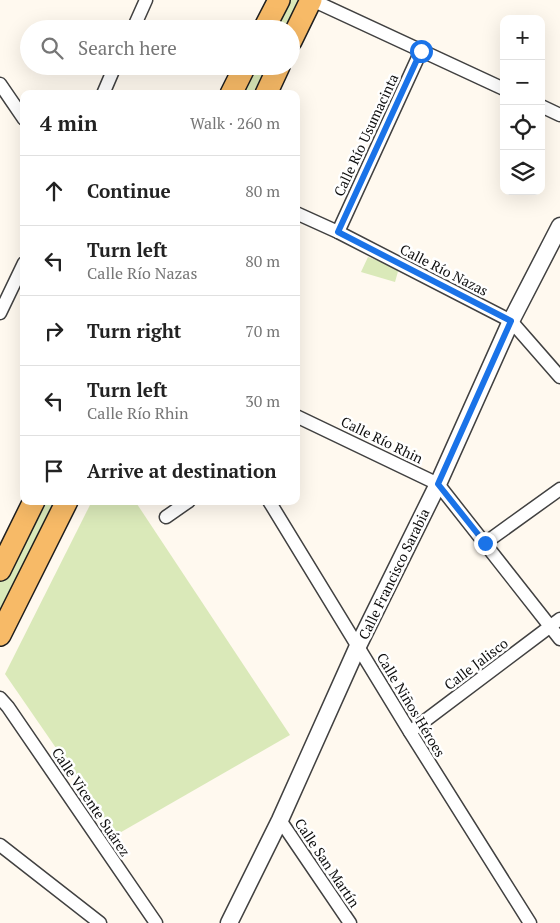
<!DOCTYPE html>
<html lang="en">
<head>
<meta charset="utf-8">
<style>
	:root { --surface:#fff; --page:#f6f6f6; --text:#222; --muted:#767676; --line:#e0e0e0 }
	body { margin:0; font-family:"PT Serif",serif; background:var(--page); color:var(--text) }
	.controls { position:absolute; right:15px; top:15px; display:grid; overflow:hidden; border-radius:10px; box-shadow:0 5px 20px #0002 }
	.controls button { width:45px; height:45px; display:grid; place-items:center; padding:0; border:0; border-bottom:1px solid var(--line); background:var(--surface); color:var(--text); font:25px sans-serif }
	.stop { position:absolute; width:15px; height:15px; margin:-11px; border:4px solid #1a73e8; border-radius:50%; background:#fff }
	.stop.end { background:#1a73e8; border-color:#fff; box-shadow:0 1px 5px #0008 }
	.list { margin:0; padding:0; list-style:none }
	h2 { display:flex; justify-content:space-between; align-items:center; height:65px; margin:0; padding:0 20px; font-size:21px }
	h2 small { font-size:16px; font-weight:400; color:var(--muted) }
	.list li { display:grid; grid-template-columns:32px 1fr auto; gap:15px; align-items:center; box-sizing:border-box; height:70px; padding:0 20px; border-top:1px solid var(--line) }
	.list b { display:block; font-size:19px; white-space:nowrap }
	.list p { margin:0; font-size:16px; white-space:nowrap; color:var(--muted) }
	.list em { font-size:16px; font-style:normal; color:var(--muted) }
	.icon { flex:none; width:28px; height:28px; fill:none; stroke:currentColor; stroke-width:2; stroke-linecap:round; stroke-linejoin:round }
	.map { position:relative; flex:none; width:560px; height:923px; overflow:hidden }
	.search { position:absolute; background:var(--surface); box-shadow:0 5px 20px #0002; left:20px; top:20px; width:280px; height:55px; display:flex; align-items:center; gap:12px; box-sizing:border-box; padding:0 18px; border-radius:28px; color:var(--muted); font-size:19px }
	.panel { position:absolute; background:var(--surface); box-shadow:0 5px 20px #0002; left:20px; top:90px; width:280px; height:415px; border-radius:10px }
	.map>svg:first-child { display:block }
</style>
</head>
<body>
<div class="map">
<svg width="560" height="923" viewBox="0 0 560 923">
	<rect width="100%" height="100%" fill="#fff9ef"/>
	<g fill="#dae9b9">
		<polygon points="283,0 305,0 291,29 268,29"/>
		<polygon points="249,66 272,66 259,94 235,94"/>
		<polygon points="368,257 399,268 395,282 361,272"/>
		<polygon points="37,501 61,501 0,627 0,577"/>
		<polygon points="92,501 135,501 290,735 116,835 5,674"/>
	</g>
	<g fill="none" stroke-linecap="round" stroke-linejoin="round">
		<g stroke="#414141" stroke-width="15">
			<g id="minor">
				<polyline points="312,0 504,89"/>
				<polyline points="133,29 146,0"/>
				<polyline points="0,84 24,119"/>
				<polyline points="103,94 115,66"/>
				<polyline points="541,106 560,115"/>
				<polyline points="296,213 338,232 511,321 560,377"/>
				<polyline points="338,232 421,51"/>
				<polyline points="0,313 24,263"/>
				<polyline points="296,416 438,484 560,639"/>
				<polyline points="269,501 410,732 530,923"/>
				<polyline points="166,517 189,501"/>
				<polyline points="485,543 560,489"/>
				<polyline points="0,698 8,707 156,923"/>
				<polyline points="410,732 560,619"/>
				<polyline points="280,820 350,923"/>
				<polyline points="0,845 100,923"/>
			</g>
		</g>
		<g stroke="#414141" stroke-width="19">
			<polyline id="tertiary" points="229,923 280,820 358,646 438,484 511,321 560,226"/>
		</g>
		<g stroke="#1f1f1f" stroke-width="24">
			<g id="primary">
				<polyline points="264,29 279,0"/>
				<polyline points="291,41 311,0"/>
				<polyline points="231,94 245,66"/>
				<polyline points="266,94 279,66"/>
				<polyline points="0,570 34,501"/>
				<polyline points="0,635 67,501"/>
			</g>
		</g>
		<use href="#minor" stroke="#fff" stroke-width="12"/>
		<use href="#tertiary" stroke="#fff" stroke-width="16"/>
		<use href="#primary" stroke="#f7ba67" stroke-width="21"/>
	</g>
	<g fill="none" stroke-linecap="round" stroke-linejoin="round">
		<polyline stroke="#1a73e8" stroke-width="6" points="421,51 338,232 511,321 438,484 485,543"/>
	</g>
	<g text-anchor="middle" stroke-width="5" stroke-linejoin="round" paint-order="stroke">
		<g font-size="14" fill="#0e0e0e" stroke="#fff">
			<text transform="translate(366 135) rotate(-65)" y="5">Calle Río Usumacinta</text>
			<text transform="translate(444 270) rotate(27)" y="5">Calle Río Nazas</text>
			<text transform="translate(382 440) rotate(26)" y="5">Calle Río Rhin</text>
			<text transform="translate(394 574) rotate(-64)" y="5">Calle Francisco Sarabia</text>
			<text transform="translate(476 664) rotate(-37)" y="5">Calle Jalisco</text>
			<text transform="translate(411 705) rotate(59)" y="5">Calle Niños Héroes</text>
			<text transform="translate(91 802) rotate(56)" y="5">Calle Vicente Suárez</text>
			<text transform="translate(327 863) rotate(56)" y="5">Calle San Martín</text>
		</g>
	</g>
</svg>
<div class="controls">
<button>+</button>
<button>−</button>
<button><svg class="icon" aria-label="locate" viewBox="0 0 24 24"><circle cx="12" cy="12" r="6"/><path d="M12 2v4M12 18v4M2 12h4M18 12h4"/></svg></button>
<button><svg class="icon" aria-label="layers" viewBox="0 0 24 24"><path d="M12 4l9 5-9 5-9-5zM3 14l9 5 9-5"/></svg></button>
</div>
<div class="stop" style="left:421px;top:51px"></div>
<div class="stop end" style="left:485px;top:543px"></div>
<div class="search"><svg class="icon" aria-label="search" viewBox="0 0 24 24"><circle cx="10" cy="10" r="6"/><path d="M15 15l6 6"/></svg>Search here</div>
<section class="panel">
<h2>4 min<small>Walk · 260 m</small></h2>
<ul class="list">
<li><svg class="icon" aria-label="ahead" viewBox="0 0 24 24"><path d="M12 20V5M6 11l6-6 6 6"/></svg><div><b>Continue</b></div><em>80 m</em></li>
<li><svg class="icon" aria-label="left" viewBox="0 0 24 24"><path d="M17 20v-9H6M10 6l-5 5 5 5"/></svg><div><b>Turn left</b><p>Calle Río Nazas</p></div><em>80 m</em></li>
<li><svg class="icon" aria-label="right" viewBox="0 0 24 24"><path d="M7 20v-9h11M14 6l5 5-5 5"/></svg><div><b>Turn right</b></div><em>70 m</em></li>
<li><svg class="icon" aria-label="left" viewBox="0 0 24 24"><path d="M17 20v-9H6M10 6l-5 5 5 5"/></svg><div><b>Turn left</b><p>Calle Río Rhin</p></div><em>30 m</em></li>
<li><svg class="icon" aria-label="arrive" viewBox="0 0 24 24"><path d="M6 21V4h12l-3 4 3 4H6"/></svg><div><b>Arrive at destination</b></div></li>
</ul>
</section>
</div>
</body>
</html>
